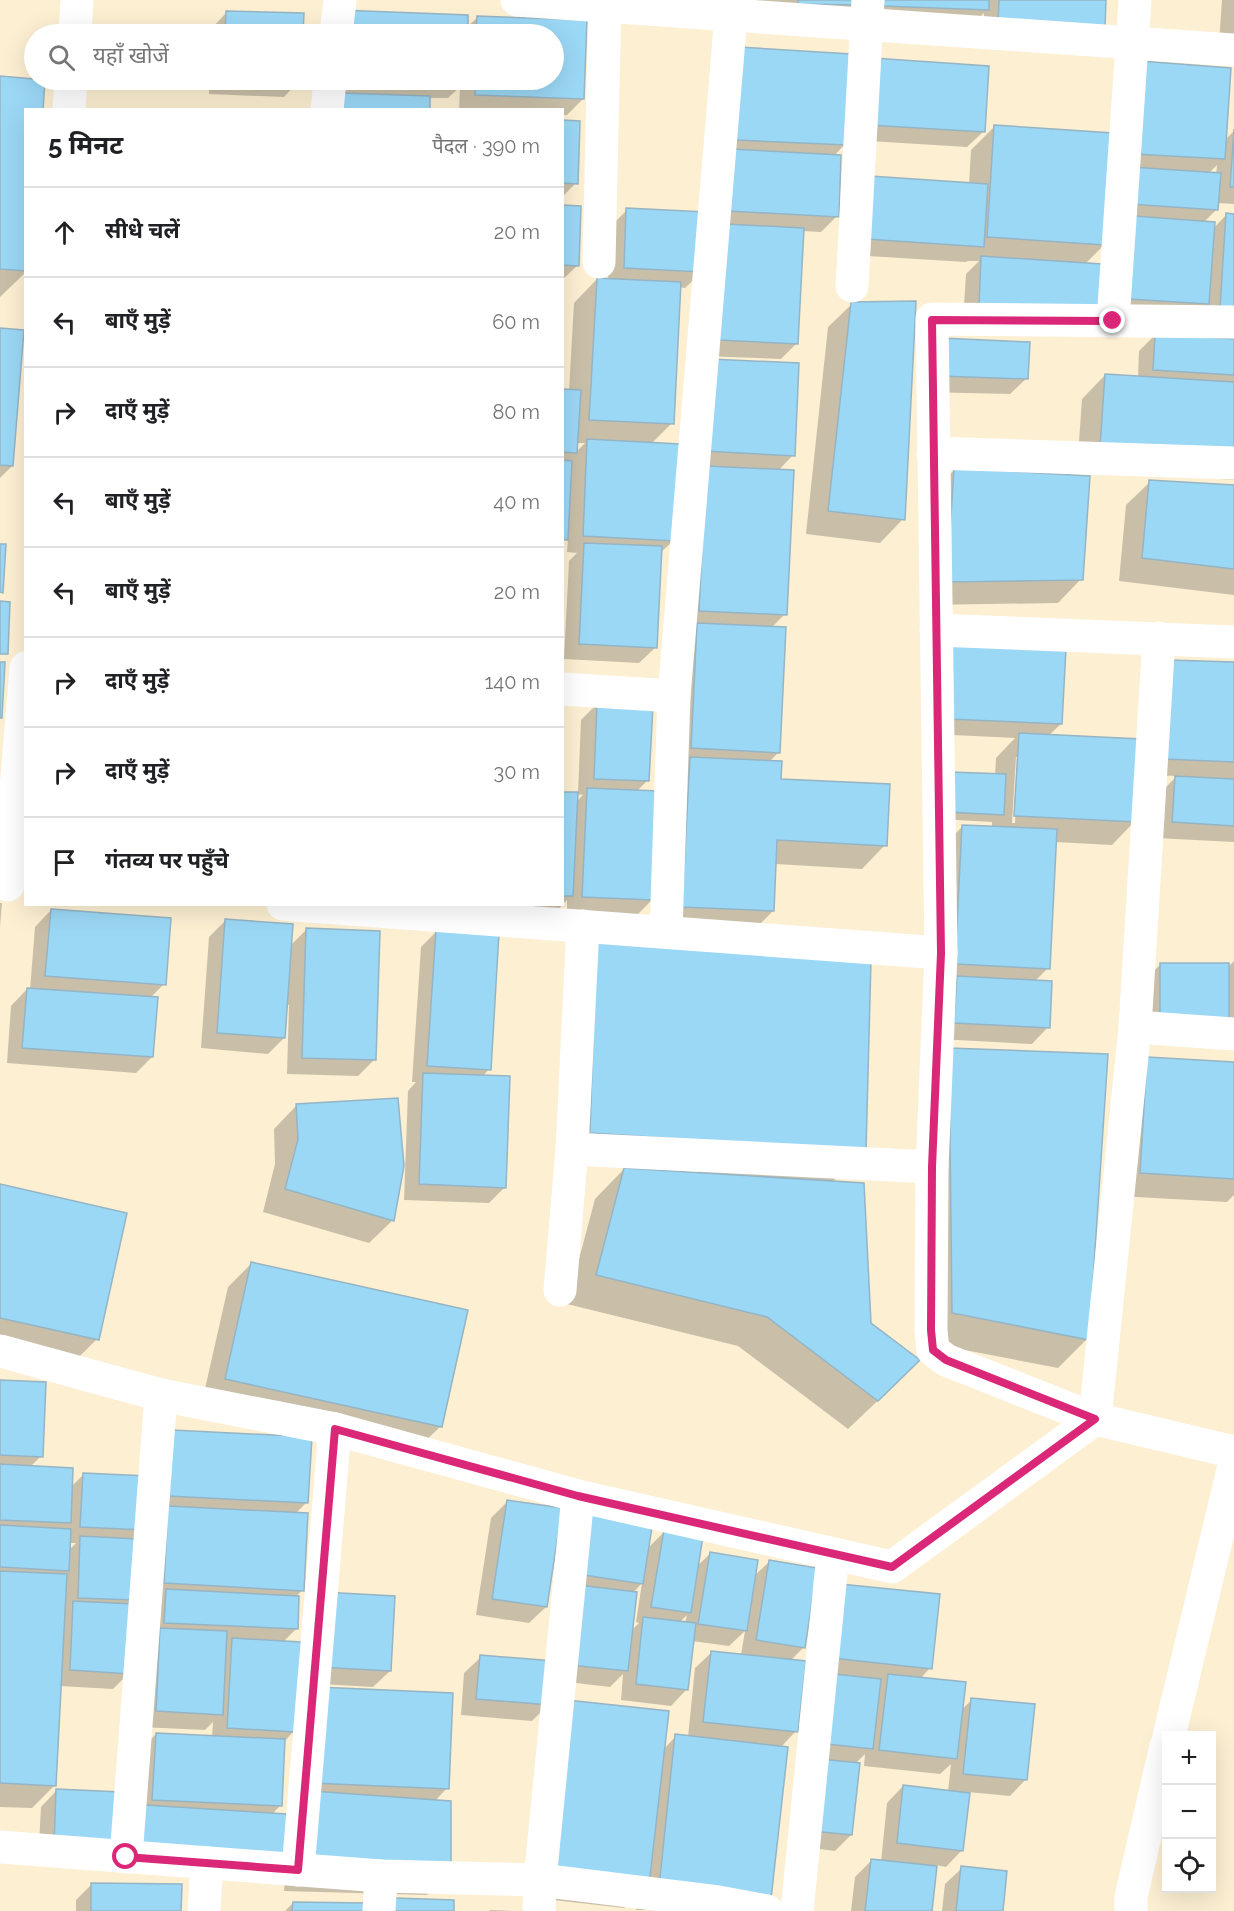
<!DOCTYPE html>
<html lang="hi">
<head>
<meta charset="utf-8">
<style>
	:root { --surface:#fff; --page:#f2f2f2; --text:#202124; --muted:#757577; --line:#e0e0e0 }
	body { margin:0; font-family:Raleway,"Noto Sans Devanagari",sans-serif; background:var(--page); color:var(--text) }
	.controls { position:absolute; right:18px; bottom:18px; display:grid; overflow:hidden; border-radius:0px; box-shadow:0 6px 24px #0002 }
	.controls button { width:54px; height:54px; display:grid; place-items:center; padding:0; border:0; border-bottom:2px solid var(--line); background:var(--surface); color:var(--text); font:30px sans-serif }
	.stop { position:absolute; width:18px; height:18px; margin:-14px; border:4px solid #db2777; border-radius:50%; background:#fff }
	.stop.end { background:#db2777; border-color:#fff; box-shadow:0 2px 6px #0008 }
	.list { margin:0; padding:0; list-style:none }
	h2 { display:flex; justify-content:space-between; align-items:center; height:78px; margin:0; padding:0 24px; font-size:26px }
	h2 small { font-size:20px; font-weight:400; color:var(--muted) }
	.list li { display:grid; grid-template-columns:39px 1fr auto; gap:18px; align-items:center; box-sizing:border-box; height:90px; padding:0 24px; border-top:2px solid var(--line) }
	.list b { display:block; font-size:22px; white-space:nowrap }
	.list em { font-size:20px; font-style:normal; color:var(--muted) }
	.icon { flex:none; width:33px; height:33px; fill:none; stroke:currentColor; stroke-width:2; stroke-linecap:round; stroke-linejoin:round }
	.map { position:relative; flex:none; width:1234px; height:1911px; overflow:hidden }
	.search { position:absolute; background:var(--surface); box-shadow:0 6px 24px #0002; left:24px; top:24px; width:540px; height:66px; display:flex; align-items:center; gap:15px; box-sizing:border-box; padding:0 21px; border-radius:33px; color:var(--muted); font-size:22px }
	.panel { position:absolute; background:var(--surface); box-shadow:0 6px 24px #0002; left:24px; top:108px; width:540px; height:798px; border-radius:0px }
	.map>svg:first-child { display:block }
</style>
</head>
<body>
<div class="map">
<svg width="1234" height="1911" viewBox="0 0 1234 1911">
	<rect width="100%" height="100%" fill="#fcefd2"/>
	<g fill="#0003" fill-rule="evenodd">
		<polygon points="608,0 856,0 856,5 840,21"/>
		<polygon points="868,0 1105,0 983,40 984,13 971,26 868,22"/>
		<polygon points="1222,0 1234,0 1234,58 1218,57"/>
		<polygon points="227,12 302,15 301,34 211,34 211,29"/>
		<polygon points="478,17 586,21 583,99 567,115 562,115 562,110 459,110 460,87 448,98 429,98 328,110 321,80 554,80 554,34 323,34 466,28"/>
		<polygon points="873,60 984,131 967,147 853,140"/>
		<polygon points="715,72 845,144 834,156 837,216 821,232 803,231 797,343 781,359 704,356"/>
		<polygon points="0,77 26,110 26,272 0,297"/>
		<path d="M1125,79L1225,140L1234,131V204L1217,203V209L1204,222L1213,229L1227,214L1234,215V326L1113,315ZM1217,165L1216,175L1208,174Z"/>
		<polygon points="209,80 300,80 284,97 209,94"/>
		<polygon points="562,122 576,183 562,197"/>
		<polygon points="994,127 1104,245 1084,265 963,321 966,274 979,261 968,261 966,262 851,255 854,194 969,184 971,150"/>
		<polygon points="562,207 578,265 562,280"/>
		<path d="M627,210L702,272L685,288L679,287L672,423L651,444L673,541L660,553L656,647L639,663L564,659L569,561L577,553L567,552L568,538L562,543V390L569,391L574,303L597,279L608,280L611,226ZM576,443H585L575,453Z"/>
		<polygon points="852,304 903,519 880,543 806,534 828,327"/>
		<polygon points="0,329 12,466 0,478"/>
		<polygon points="1155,335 1234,340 1234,480 1077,469 1082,399 1105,375 1138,378 1139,351"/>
		<polygon points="924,356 1027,378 1010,394 923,392"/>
		<polygon points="693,377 793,455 778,471 785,614 771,628 779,752 769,762 779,780 885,845 862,869 775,864 773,911 750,934 659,929"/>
		<polygon points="955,469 1081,579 1058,603 924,605 932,493"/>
		<polygon points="1150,482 1234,487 1234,595 1119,581 1126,505"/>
		<path d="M936,660L1061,724L1048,736L1135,821L1112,845L1055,842L1048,968L1035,981L1048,1027L1032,1044L938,1039L940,849L963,826L992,828V822L940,819L995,775L996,758L1015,738L932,734ZM1016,757H1019L1015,823H1012Z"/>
		<polygon points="1234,664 1234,842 1156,838 1159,794 1177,776 1148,775"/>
		<path d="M597,704L648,780L636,792L652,900L636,916L567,913V900L556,912L502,904H562V793L578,794L581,720ZM576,794L583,795L576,802Z"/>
		<polygon points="0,903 2,903 0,927"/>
		<polygon points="51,910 164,984 150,998 152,1057 136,1073 7,1063 11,1006 27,989 30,990 35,927"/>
		<polygon points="225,921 290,946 307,929 374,1060 358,1076 287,1074 289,1005 286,1005 284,1038 268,1054 201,1048 209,937"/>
		<polygon points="437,931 489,1069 482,1077 505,1187 489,1203 404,1200 408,1091 416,1082 412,1082 421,947"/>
		<polygon points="1234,961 1234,1025 1144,1034 1144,980 1161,964 1227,968"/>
		<polygon points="567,974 864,1151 832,1182 869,1324 889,1390 848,1429 738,1346 567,1304 595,1199 624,1169 698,1174 698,1171 561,1162"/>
		<polygon points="949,1049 1087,1339 1058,1368 923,1342"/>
		<polygon points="1147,1058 1234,1064 1234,1195 1227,1202 1118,1196"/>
		<polygon points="297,1105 393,1220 369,1243 263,1212 275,1164 274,1129"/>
		<polygon points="0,1186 97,1339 74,1362 0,1346"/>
		<polygon points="252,1263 441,1426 417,1449 202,1402 228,1287"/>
		<path d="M0,1382L41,1456L30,1467L71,1487L83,1475L146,1478L129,1673L113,1689L60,1686L55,1785L32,1808L0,1807ZM69,1543H76L68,1551Z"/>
		<path d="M156,1447L306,1503L295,1514L302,1590L295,1598L296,1629L282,1643L295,1711L447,1788L434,1802L450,1872L427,1895L284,1891L286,1860L129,1823L140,1750L156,1734L212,1737L213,1722L205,1730L140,1727ZM293,1732L290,1805L286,1815H271L280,1806L284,1742Z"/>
		<polygon points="507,1502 546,1607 529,1623 476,1615 491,1518"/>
		<path d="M571,1530L647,1549L664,1532L696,1567L710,1554L753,1577L769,1562L804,1647L790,1661L796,1731L780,1748L757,1911L636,1910L638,1894L624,1908L527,1897L676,1736L688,1737L695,1668L712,1652L741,1655L745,1631L729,1646L692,1641L687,1689L671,1706L621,1700L623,1674L610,1687L551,1680L548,1705L532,1721L461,1715L464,1673L481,1657L555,1663ZM642,1583L636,1622L639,1623L631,1631L633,1593ZM687,1615L685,1623H679Z"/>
		<polygon points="393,1598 390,1671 373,1687 303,1683"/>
		<polygon points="824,1601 930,1668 920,1679 961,1710 972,1700 1026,1779 1010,1796 968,1792 962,1850 946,1867 936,1865 931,1911 851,1911 855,1877 871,1861 881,1862 887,1803 903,1786 948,1792 951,1764 940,1774 864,1766 865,1754 855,1764 851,1835 835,1851 797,1846"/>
		<polygon points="57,1790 119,1793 38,1862 41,1807"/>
		<polygon points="962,1868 1001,1911 942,1911 945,1884"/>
		<polygon points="92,1884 180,1911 76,1911 76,1900"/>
		<polygon points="293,1903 363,1911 285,1911"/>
		<polygon points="491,1910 514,1911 489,1911"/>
	</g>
	<g fill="#9bd8f6" stroke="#95b4c4" stroke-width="1.5">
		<polygon points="798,0 858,0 858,5 798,4"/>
		<polygon points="883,0 989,0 989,10 883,6"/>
		<polygon points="999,0 1106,0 1105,28 998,24"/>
		<polygon points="339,10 468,15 468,34 338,34"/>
		<polygon points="226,11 304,13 303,34 225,34"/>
		<polygon points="477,16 587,20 584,99 475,95 475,80 554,80 554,34 476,34"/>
		<polygon points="738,47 851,54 847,145 734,140"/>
		<polygon points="873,58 989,66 985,132 868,125"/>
		<polygon points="1140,61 1231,68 1225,159 1134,154"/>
		<polygon points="0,76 45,80 43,110 26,110 26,271 0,269"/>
		<polygon points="377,80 466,80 466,83"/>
		<polygon points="342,93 430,96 430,110 342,110"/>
		<polygon points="562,120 580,121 578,184 562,183"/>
		<polygon points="994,125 1113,133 1105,245 987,237"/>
		<polygon points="1234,129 1234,187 1230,187"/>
		<polygon points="731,149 841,155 839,217 728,211"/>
		<polygon points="1131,167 1221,173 1218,210 1128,204"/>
		<polygon points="870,176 988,184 984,247 866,239"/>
		<polygon points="562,205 581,206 579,266 562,265"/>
		<polygon points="626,208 706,212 703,272 624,268"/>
		<polygon points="1226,213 1234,214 1234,309 1220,308"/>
		<polygon points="1134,216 1215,222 1209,304 1128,299"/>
		<polygon points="725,224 804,228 798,344 719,340"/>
		<polygon points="981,256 1102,264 1098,313 979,305"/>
		<polygon points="597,278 681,282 674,424 589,420"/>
		<polygon points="916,301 905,520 828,511 851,302"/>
		<polygon points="0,328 24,330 13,466 0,465"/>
		<polygon points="1155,334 1234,339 1234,375 1153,370"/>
		<polygon points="940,338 1030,342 1028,379 938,376"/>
		<polygon points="709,359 799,363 795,456 704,451"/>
		<polygon points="1105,374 1234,382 1234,456 1100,447"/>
		<polygon points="562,389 581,390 577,453 562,452"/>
		<polygon points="587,439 680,444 675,541 583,536"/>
		<polygon points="562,460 572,461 568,540 562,539"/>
		<polygon points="706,466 794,470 787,615 699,611"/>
		<polygon points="954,468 1090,476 1083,580 947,582"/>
		<polygon points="1149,480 1234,485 1234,569 1142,558"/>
		<polygon points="584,543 662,546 657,648 579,644"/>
		<polygon points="0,544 6,544 3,593 0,592"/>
		<polygon points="0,601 10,602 8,654 0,654"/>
		<polygon points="697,623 786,627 780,753 691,748"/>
		<polygon points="952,642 1066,648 1062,724 948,719"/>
		<polygon points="1169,660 1234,662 1234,762 1164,759"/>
		<polygon points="0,662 5,662 2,718 0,718"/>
		<polygon points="597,702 653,705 649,781 594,779"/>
		<polygon points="1019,733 1141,739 1137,822 1014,816"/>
		<polygon points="690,757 782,761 781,779 890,784 887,846 777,840 774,911 682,907"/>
		<polygon points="949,772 1006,774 1004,815 947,812"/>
		<polygon points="1175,776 1234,779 1234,826 1172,822"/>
		<polygon points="587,788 658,791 653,900 582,897"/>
		<polygon points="562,792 578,792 573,896 562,896"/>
		<polygon points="962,825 1057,829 1050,969 955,964"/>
		<polygon points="51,909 171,918 166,985 45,976"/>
		<polygon points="225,919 293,924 285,1038 217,1033"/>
		<polygon points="306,928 380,931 376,1060 302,1058"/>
		<polygon points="436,929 499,933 491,1070 427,1066"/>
		<polygon points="596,943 871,960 866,1151 590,1133"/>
		<rect x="1160" y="963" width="69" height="56"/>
		<polygon points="957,976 1052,981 1050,1028 954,1023"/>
		<polygon points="27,988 158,997 153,1057 22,1048"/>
		<polygon points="949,1048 1108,1054 1089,1340 952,1313"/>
		<polygon points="1147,1057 1234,1062 1234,1179 1140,1173"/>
		<polygon points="423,1073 510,1076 506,1188 419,1184"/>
		<polygon points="398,1098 404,1166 394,1221 285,1189 298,1139 296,1104"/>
		<polygon points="624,1168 864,1183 871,1323 920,1360 878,1401 767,1317 596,1275"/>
		<polygon points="0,1184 127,1213 99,1340 0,1318"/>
		<polygon points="251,1262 468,1310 442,1427 225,1379"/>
		<polygon points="0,1380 46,1382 43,1457 0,1455"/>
		<polygon points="172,1430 312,1437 308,1503 168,1496"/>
		<polygon points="0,1464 73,1468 71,1523 0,1520"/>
		<polygon points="83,1473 148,1476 145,1530 80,1527"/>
		<polygon points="507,1500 562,1508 547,1607 492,1599"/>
		<polygon points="168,1506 308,1513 304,1591 164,1583"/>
		<polygon points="586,1512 653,1521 643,1584 577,1574"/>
		<polygon points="0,1525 71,1529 69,1571 0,1567"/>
		<polygon points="664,1530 703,1536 691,1613 651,1607"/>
		<polygon points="80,1536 138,1539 135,1600 78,1598"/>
		<polygon points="710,1552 758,1560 747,1631 698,1624"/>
		<polygon points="769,1560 817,1568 805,1648 756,1640"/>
		<polygon points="0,1571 67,1574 56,1786 0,1783"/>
		<polygon points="840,1584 940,1594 932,1669 832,1658"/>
		<polygon points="578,1585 637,1592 628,1671 569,1665"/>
		<polygon points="166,1589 299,1596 298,1629 164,1623"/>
		<polygon points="322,1592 395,1596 391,1671 318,1667"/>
		<polygon points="73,1601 134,1604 131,1674 70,1670"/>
		<polygon points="643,1617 696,1623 688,1690 636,1684"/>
		<polygon points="160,1628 227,1631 223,1715 156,1711"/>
		<polygon points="232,1638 301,1642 296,1732 227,1728"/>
		<polygon points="711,1651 806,1661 798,1732 703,1722"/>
		<polygon points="480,1655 554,1661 550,1705 476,1699"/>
		<polygon points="834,1674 881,1679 873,1749 827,1744"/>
		<polygon points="888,1674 966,1682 957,1759 879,1750"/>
		<polygon points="317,1687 453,1693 449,1789 312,1783"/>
		<polygon points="971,1698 1035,1704 1027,1780 963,1774"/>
		<polygon points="567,1700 669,1711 649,1885 549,1874"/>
		<polygon points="156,1733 285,1739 282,1806 152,1800"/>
		<polygon points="675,1734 788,1747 771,1899 659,1887"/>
		<polygon points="820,1759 860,1763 852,1835 812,1831"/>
		<polygon points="903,1785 970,1793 963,1851 897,1843"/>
		<polygon points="56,1789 121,1792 118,1850 54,1846"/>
		<polygon points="312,1791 451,1801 451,1872 306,1869"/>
		<polygon points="145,1805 287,1814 285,1864 142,1855"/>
		<polygon points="871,1859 937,1866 932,1911 865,1911"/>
		<polygon points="961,1866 1007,1871 1003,1911 956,1911"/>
		<polygon points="91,1883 182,1884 181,1911 91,1911"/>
		<polygon points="394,1898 454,1900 454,1911 393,1911"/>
		<polygon points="293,1902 365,1903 365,1911 292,1911"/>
	</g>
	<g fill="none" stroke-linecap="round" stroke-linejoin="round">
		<g stroke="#fff" stroke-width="33">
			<polyline points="517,0 1234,50"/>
			<polyline points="75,34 77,0"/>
			<polyline points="336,34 340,0"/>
			<polyline points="69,110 71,80"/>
			<polyline points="327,110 330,80"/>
			<polyline points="599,262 605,0"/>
			<polyline points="852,286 868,0"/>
			<polyline points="1113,321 1135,0"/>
			<polyline points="1234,322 932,319 941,953 932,1167 931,1330 933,1350 946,1360 1095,1419 1234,1452"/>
			<polyline points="933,453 1234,463"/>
			<polyline points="936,630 1234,642"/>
			<polyline points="562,689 674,696"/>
			<polyline points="8,885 26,668"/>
			<polyline points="283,904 941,953"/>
			<polyline points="666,932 674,696 731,15"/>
			<polyline points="1135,1027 1234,1034"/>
			<polyline points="572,1149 932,1167"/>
			<polyline points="560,1290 572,1149 583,926"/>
			<polyline points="0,1351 161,1395 335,1429 578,1496 892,1567 1095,1419 1135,1027 1159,638"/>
			<polyline points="1169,1736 1234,1466"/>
			<polyline points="0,1847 381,1876 540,1880 718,1902 767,1911"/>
			<polyline points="126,1857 161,1395"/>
			<polyline points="298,1870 335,1429"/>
			<polyline points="204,1911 207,1863"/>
			<polyline points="379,1911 381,1876"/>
			<polyline points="539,1911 540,1880 578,1496"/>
			<polyline points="797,1911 833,1554"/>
			<polyline points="1131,1911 1131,1897 1166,1746"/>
		</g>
	</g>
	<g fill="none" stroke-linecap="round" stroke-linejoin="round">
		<polyline stroke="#db2777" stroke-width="8" points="126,1857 298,1870 335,1429 578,1496 892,1567 1095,1419 946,1360 933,1350 931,1330 932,1167 941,953 932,320 1113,321"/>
	</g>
</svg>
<div class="controls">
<button>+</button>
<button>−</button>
<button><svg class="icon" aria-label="locate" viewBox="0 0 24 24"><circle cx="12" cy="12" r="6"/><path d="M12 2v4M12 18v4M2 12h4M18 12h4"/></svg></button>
</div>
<div class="stop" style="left:126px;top:1857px"></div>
<div class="stop end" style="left:1113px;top:321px"></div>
<div class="search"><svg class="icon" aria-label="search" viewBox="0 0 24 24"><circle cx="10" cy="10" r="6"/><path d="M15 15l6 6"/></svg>यहाँ खोजें</div>
<section class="panel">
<h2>5 मिनट<small>पैदल · 390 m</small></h2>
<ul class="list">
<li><svg class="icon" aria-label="ahead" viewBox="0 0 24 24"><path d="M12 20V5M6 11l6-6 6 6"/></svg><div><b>सीधे चलें</b></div><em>20 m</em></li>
<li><svg class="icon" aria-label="left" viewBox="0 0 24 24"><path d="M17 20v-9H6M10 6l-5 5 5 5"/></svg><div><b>बाएँ मुड़ें</b></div><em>60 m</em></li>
<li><svg class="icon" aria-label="right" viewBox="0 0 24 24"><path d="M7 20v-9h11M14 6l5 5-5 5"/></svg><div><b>दाएँ मुड़ें</b></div><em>80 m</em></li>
<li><svg class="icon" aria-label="left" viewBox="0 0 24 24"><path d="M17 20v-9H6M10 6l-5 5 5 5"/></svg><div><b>बाएँ मुड़ें</b></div><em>40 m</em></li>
<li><svg class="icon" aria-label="left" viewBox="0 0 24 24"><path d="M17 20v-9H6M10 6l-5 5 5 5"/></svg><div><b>बाएँ मुड़ें</b></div><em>20 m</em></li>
<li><svg class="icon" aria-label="right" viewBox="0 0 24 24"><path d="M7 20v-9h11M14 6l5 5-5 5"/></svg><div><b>दाएँ मुड़ें</b></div><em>140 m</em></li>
<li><svg class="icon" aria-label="right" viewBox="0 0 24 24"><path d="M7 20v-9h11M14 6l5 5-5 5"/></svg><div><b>दाएँ मुड़ें</b></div><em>30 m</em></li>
<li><svg class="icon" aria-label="arrive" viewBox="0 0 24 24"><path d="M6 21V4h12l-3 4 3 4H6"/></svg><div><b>गंतव्य पर पहुँचे</b></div></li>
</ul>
</section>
</div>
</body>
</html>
